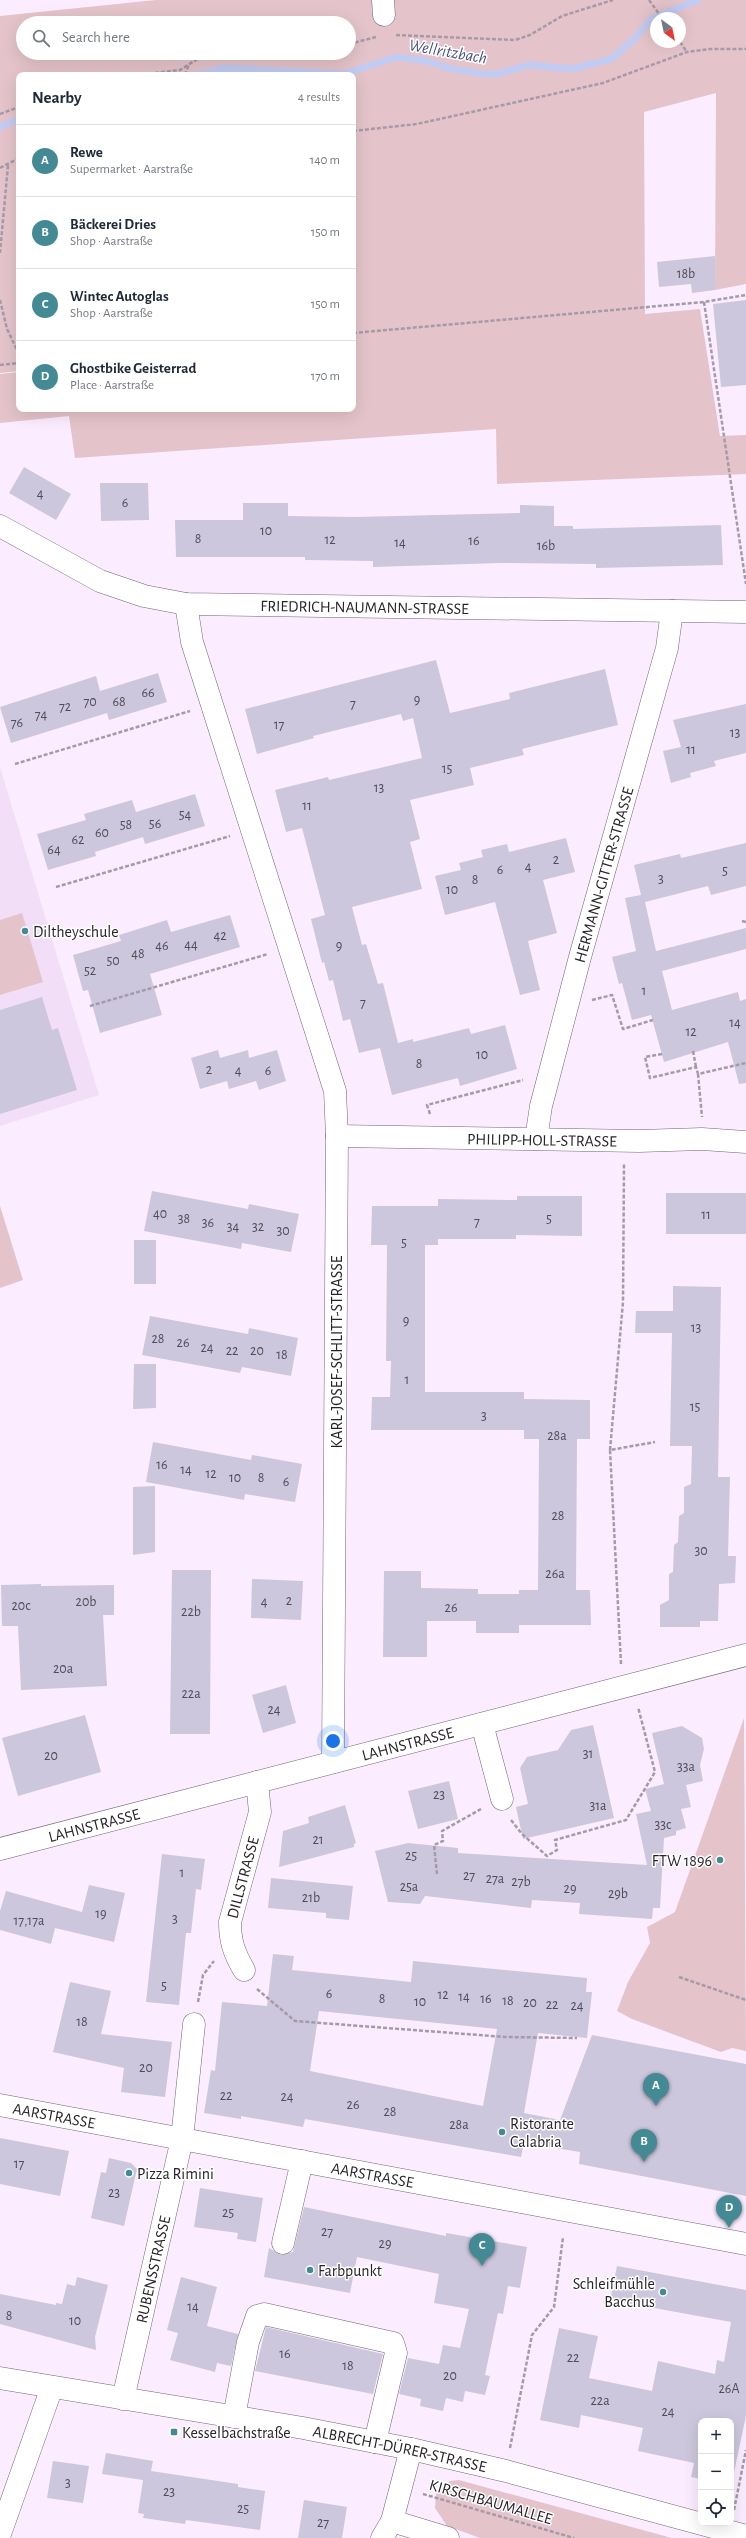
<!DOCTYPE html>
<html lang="en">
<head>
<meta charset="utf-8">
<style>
	:root { --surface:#fff; --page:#f2f2f3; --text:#1f2937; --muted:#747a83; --line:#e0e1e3; --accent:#448a94 }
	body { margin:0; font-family:"Alegreya Sans",sans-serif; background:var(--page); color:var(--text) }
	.controls { position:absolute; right:12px; bottom:12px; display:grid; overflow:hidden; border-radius:8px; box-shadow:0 4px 16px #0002 }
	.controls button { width:36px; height:36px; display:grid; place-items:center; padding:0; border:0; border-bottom:1px solid var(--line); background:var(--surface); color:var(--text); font:20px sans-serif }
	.compass { position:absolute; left:650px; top:12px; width:36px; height:36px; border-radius:50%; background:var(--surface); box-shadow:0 4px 16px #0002; rotate:147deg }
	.you { position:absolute; left:333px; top:1741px; width:14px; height:14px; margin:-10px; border:3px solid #fff; border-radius:50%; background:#1a73e8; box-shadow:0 0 0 6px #1a73e833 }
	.badge { display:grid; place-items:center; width:26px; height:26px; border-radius:50%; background:var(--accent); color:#fff; font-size:13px; font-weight:700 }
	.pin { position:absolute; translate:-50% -33px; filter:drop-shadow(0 1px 2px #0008) }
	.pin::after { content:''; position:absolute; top:21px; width:14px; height:12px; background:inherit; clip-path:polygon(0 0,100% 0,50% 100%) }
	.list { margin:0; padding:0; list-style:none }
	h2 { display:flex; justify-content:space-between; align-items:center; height:52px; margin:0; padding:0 16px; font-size:17px }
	h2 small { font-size:13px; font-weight:400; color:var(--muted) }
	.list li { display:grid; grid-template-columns:26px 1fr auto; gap:12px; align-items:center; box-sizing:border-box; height:72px; padding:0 16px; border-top:1px solid var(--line) }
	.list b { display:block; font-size:15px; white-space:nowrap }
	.list p { margin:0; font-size:13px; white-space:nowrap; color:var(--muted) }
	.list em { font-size:13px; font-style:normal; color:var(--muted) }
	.icon { flex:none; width:22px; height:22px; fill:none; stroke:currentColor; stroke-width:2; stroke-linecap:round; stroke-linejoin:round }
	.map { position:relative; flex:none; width:746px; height:2538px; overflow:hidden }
	.search { position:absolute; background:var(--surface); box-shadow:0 4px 16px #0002; left:16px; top:16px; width:340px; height:44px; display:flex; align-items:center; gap:10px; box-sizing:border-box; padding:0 14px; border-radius:22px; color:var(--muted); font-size:15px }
	.panel { position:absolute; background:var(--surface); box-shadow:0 4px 16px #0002; left:16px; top:72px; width:340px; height:340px; border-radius:8px }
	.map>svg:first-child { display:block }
</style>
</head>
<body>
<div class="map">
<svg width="746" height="2538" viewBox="0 0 746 2538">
	<rect width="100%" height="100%" fill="#fbedff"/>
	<polygon fill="#f2dff7" points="0,767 99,1095 0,1126"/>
	<g fill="#e4c4ca" fill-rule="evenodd">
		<path d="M156,0H746V284L715,290L716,93L644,112L645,314L700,309L720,436L746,435V474L497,484L496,429L75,458L69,416L0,423V374L19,372V409H353V75H19V371L0,373V16ZM656,18H680V42H656ZM23,23H349V53H23Z"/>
		<polygon points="22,913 43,982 0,995 0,920"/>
		<polygon points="0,1206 23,1280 0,1288"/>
		<polygon points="744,1718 746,2051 732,2048 721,2052 632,2019 617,2011 628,1982 650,1943 647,1927 675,1912"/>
		<polygon points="459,2480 672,2538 480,2538 447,2526 435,2508 436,2494 443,2486 450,2481"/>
	</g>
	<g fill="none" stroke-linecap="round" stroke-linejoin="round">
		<g stroke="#c2cbf2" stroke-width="7">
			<polyline points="198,75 224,68 344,74 396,57 427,61 452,69 485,74 498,74 528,65 572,69 611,59 635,38 651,19 698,0"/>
			<polyline points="0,127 19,119"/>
		</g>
	</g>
	<g fill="#ccc7dc" fill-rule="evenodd">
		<polygon points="715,256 715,290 692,293 691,284 659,287 657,262"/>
		<polygon points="746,300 746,385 721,387 713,304"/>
		<polygon points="24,467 71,494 56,520 9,493"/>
		<polygon points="100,483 148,483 149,520 101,521"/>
		<polygon points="243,503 288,503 288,516 355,517 520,513 520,505 554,506 554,526 573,526 573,529 721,525 723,565 596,568 596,564 500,563 373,567 373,561 305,560 305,557 176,557 175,520 243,520"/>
		<polygon points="436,660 450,713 510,699 509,693 605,669 618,725 522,749 524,755 470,768 474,785 410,800 420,839 410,842 422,889 352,907 362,945 366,944 378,984 383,983 398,1043 413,1039 413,1042 469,1028 471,1034 505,1025 517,1069 460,1086 458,1078 392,1095 380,1048 359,1053 350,1019 343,1021 333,980 329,981 324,962 322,963 311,919 325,915 302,828 286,832 275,790 328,777 329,780 422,758 413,718 403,721 401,714 313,736 314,738 257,754 245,709"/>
		<polygon points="158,673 167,702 109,720 107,713 11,743 0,707 96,676 100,691"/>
		<polygon points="746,704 746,753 714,761 716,766 690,773 691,777 671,783 663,751 681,747 673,720"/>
		<polygon points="195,794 205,826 145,844 143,837 95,852 96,856 48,870 37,834 86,820 84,814 132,800 136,812"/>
		<polygon points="566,838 575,872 543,880 557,933 528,941 540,990 520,995 495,902 445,915 435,876 461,870 459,863 483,857 481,850 507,844 509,852"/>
		<polygon points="746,843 746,886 711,895 708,886 645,902 656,951 746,928 746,949 662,971 672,1010 738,992 740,1001 746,999 746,1083 739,1084 728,1042 664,1062 651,1015 632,1020 622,983 619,984 612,957 636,951 625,898 641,895 634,865 680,854 681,858"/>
		<polygon points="230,915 240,947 150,974 162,1015 100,1033 88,990 83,991 73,955 121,941 119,935 167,920 171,932"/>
		<polygon points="42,997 52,1030 58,1028 77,1090 0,1114 0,1010"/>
		<polygon points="218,1050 220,1058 248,1050 249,1058 277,1050 286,1081 259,1090 256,1081 229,1089 227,1081 200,1089 191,1058"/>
		<polygon points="152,1191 248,1209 249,1204 299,1214 291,1252 242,1243 241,1249 144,1231"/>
		<rect x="666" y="1193" width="80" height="41"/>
		<polygon points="517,1196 582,1196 582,1236 516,1235 516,1239 438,1239 438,1245 425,1245 425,1392 524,1392 524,1399 590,1400 590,1439 577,1439 576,1590 590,1590 591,1625 519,1625 519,1633 476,1633 476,1621 427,1621 427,1657 383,1657 384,1571 421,1571 421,1588 478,1589 478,1594 519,1594 519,1590 538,1590 539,1439 524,1439 524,1430 371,1430 372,1397 390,1397 391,1361 386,1361 387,1245 371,1245 372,1206 438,1206 438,1199 517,1200"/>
		<rect x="134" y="1240" width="22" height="44"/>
		<polygon points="673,1286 721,1287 718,1477 730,1477 728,1556 736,1556 735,1583 719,1584 718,1621 700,1621 700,1627 660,1627 660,1605 669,1600 669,1574 673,1572 674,1545 678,1542 679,1516 684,1513 684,1487 691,1484 692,1446 670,1446 672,1333 635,1333 636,1311 673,1311"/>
		<polygon points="150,1316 248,1334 249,1328 298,1338 291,1376 242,1367 240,1373 142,1355"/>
		<polygon points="134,1364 156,1364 156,1408 133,1409"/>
		<polygon points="153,1442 251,1460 252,1455 302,1464 295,1502 245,1494 244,1500 146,1482"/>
		<polygon points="155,1486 155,1552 133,1555 133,1487"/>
		<polygon points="172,1570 211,1570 210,1734 170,1734"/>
		<polygon points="252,1579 303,1581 301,1620 251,1618"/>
		<polygon points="41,1584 41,1586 114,1585 114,1615 103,1615 107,1686 21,1690 18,1626 2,1626 1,1585"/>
		<polygon points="286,1685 296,1723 263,1733 252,1695"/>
		<polygon points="85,1715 101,1772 18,1796 2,1738"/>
		<polygon points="593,1725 614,1818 523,1839 516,1807 528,1804 520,1768 527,1757 558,1750 571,1730"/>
		<polygon points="682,1726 702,1738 704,1749 700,1765 703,1781 686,1785 691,1807 681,1809 686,1828 676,1831 676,1835 664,1838 660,1908 653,1908 652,1919 579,1914 580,1903 532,1900 531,1908 425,1896 420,1904 388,1902 375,1851 408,1843 458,1848 458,1853 647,1865 636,1814 651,1811 645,1789 664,1784 652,1733"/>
		<polygon points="449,1781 458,1819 418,1829 408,1791"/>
		<polygon points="345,1805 356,1843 354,1844 354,1847 279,1867 283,1831 309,1823 308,1817"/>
		<polygon points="162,1854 205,1859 201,1890 196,1889 191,1933 186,1933 179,2005 146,2002"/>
		<polygon points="271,1878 353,1886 349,1920 326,1918 326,1913 268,1908"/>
		<polygon points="89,1885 125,1893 114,1942 55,1928 51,1944 0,1930 0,1911 6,1891 82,1912"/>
		<path d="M273,1954L294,1956L292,1970L411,1982L413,1961L587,1978L586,1992H592L587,2038L538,2033L524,2113L560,2120L592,2035L746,2064V2196L579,2164L580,2152L524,2143L521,2157L305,2119L303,2127L241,2116V2119L204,2113L211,2070L215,2071L222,2002L267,2006ZM319,2011L497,2029L483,2106L310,2071Z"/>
		<polygon points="70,1982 111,1991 101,2034 172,2042 165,2097 121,2092 124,2068 53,2052"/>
		<polygon points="0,2138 69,2151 60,2196 0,2184"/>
		<polygon points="109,2158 131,2163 137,2169 124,2226 91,2218 101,2172 106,2173"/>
		<polygon points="200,2188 263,2198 256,2242 237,2239 238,2233 194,2227"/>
		<polygon points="304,2207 446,2236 446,2233 527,2247 520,2288 508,2286 503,2314 498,2313 485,2375 490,2376 485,2395 465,2391 463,2402 446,2398 443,2411 420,2406 421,2399 399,2394 408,2358 439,2364 443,2345 460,2348 469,2309 434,2303 439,2274 357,2257 350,2293 264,2277 269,2248 281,2255 293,2252"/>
		<polygon points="617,2266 746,2290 746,2416 731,2486 731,2421 701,2421 701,2479 691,2477 694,2463 638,2451 643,2428 581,2415 579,2428 540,2420 559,2328 598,2336 589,2378 652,2391 658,2361 715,2374 717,2360 724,2362 731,2322 610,2300"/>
		<polygon points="77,2277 108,2285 95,2337 96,2350 0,2324 0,2294 56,2305 56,2303 62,2304 67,2284 75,2286"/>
		<polygon points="181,2277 217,2287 207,2326 238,2334 231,2366 217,2363 215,2372 170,2360 178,2333 167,2330"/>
		<polygon points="266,2327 383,2354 373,2394 255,2371"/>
		<polygon points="106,2453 153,2461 151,2471 238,2484 238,2487 265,2491 260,2530 186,2520 185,2524 143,2518 144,2514 138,2513 143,2480 102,2474"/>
		<polygon points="53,2461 89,2466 83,2503 47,2498"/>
		<polygon points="304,2500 347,2507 342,2538 298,2538"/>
	</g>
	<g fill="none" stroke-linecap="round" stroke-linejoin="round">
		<g stroke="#716474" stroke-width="23">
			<g id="minor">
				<polyline points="383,0 384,15"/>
				<path id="s1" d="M0,526L100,581L144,596L186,604L746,612"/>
				<polyline points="186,604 192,642 335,1091 337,1136 333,1762"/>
				<path id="s2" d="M337,1136L639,1141L702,1139L746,1142"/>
				<path id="s3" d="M536,1139L541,1106L580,957L667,648L672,611"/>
				<polyline points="482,1724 502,1799"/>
				<path id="s4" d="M0,1849L746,1655"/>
				<path id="s5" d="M244,1970C234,1953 230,1941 230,1922L260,1812L257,1782"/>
				<polyline points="283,2243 302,2161"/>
				<path id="s6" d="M123,2399L182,2139L194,2024"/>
				<polyline points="234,2417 248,2342 257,2316 264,2314 393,2343 396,2353 375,2442"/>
				<polyline points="392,2521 448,2538"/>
				<polyline points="0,2534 52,2387"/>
				<polyline points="382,2538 392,2521 411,2449"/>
			</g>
		</g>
		<g stroke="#716474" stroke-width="23">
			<g id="major">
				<path id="s7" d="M0,2105L746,2244"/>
				<path id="s8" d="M0,2378L303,2428L411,2449L506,2471L746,2536"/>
			</g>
		</g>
		<g stroke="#a59ba8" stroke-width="2.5" stroke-dasharray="4 2" stroke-linecap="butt">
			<polyline points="649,0 662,18"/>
			<polyline points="396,35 515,40 530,35 562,16 613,0"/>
			<polyline points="680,42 687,52"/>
			<polyline points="349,44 376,37"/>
			<polyline points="137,75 180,70 207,53"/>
			<polyline points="185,75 189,64"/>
			<polyline points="0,114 19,107"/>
			<polyline points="353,131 417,124 603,83 687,52 710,49 746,49"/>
			<polyline points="0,168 19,158"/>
			<polyline points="0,253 8,165"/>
			<polyline points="0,300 7,329 19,354"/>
			<polyline points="704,302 746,584"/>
			<polyline points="353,333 704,302 746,295"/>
			<polyline points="0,365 19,363"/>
			<polyline points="15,764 190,711"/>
			<polyline points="56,887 230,836"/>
			<polyline points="742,921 746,922"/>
			<polyline points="592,1000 612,995 623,1029 653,1020"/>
			<polyline points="90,1006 268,954"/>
			<polyline points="693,1051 696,1067"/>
			<polyline points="662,1054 645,1057 650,1078 696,1067 698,1074 746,1063"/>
			<polyline points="698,1074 702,1117"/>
			<polyline points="430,1114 427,1105 523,1080"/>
			<polyline points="610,1450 623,1302 624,1163"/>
			<polyline points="621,1664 610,1450 655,1442"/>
			<polyline points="511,1820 522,1834 547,1856 557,1850 555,1840 626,1820 655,1772 638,1707"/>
			<polyline points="437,1874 434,1845 443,1841 442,1831 481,1809"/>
			<polyline points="679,1977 746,2000"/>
			<polyline points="257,1989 295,2021 505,2037 577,2038"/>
			<polyline points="198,2002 203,1975 214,1961"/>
			<polyline points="510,2448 532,2335 554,2307 563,2237"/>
			<polyline points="423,2494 574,2538"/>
			<polyline points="734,2510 746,2450"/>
		</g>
		<use href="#minor" stroke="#fff" stroke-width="22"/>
		<use href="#major" stroke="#fff" stroke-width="22"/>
	</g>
	<g fill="#448a94" stroke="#fff" stroke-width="1.5">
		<circle cx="25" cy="931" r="4"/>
		<circle cx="720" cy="1860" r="4"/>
		<circle cx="502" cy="2132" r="4"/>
		<circle cx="129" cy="2173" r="4"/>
		<circle cx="310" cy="2270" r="4"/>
		<circle cx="663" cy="2292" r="4"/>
		<rect x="170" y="2428" width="8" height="8" rx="2"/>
	</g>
	<g text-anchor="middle" stroke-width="3" stroke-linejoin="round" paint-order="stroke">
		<g font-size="14" fill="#514c56">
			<text x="686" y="278">18b</text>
			<text x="40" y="498">4</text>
			<text x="125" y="507">6</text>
			<text x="266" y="535">10</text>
			<text x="198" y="543">8</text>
			<text x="330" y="544">12</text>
			<text x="474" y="545">16</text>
			<text x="400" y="547">14</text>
			<text x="546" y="550">16b</text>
			<text x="148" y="697">66</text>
			<text x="417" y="704">9</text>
			<text x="90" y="706">70</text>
			<text x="119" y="706">68</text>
			<text x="353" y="708">7</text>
			<text x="65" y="711">72</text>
			<text x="41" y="719">74</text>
			<text x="17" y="727">76</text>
			<text x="279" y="729">17</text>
			<text x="735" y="737">13</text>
			<text x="691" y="754">11</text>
			<text x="447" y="773">15</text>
			<text x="379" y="792">13</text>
			<text x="307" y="810">11</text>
			<text x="185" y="819">54</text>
			<text x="155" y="828">56</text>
			<text x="126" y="829">58</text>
			<text x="102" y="837">60</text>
			<text x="78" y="844">62</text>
			<text x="54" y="854">64</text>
			<text x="556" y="864">2</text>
			<text x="528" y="871">4</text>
			<text x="500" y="874">6</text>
			<text x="725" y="875">5</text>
			<text x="661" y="883">3</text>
			<text x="475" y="884">8</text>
			<text x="452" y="894">10</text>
			<text x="220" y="940">42</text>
			<text x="191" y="949">44</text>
			<text x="162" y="950">46</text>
			<text x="339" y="950">9</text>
			<text x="138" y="958">48</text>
			<text x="113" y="965">50</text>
			<text x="90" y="975">52</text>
			<text x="644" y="995">1</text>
			<text x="363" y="1007">7</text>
			<text x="735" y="1027">14</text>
			<text x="691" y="1036">12</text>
			<text x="482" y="1059">10</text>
			<text x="419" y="1068">8</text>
			<text x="209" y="1074">2</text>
			<text x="238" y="1075">4</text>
			<text x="268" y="1075">6</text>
			<text x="160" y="1218">40</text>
			<text x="706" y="1219">11</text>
			<text x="184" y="1223">38</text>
			<text x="549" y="1223">5</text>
			<text x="477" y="1226">7</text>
			<text x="208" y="1227">36</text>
			<text x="233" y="1231">34</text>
			<text x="258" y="1231">32</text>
			<text x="283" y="1235">30</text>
			<text x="404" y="1247">5</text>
			<text x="406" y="1325">9</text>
			<text x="696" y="1332">13</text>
			<text x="158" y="1343">28</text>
			<text x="183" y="1347">26</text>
			<text x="207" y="1352">24</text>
			<text x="232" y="1355">22</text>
			<text x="257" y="1355">20</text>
			<text x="282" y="1359">18</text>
			<text x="407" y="1384">1</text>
			<text x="695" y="1411">15</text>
			<text x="484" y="1420">3</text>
			<text x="557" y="1440">28a</text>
			<text x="162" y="1469">16</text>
			<text x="186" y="1474">14</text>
			<text x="211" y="1478">12</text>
			<text x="235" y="1482">10</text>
			<text x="261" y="1482">8</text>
			<text x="286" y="1486">6</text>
			<text x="558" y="1520">28</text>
			<text x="701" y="1555">30</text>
			<text x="555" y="1578">26a</text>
			<text x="289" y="1605">2</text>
			<text x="86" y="1606">20b</text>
			<text x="264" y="1606">4</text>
			<text x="21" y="1610">20c</text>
			<text x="451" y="1612">26</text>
			<text x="191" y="1616">22b</text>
			<text x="63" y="1673">20a</text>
			<text x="191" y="1698">22a</text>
			<text x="274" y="1714">24</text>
			<text x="588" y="1758">31</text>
			<text x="51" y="1760">20</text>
			<text x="686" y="1771">33a</text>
			<text x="439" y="1799">23</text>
			<text x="598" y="1810">31a</text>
			<text x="663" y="1829">33c</text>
			<text x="318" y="1844">21</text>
			<text x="411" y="1860">25</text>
			<text x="182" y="1877">1</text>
			<text x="469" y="1880">27</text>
			<text x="495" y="1883">27a</text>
			<text x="521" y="1886">27b</text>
			<text x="409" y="1891">25a</text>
			<text x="570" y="1893">29</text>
			<text x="618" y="1898">29b</text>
			<text x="311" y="1902">21b</text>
			<text x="101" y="1918">19</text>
			<text x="175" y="1923">3</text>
			<text x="29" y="1925">17,17a</text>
			<text x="164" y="1990">5</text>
			<text x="329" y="1998">6</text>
			<text x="443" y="1999">12</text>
			<text x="464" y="2001">14</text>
			<text x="382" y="2003">8</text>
			<text x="486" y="2003">16</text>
			<text x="508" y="2005">18</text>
			<text x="420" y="2006">10</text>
			<text x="530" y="2007">20</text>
			<text x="552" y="2009">22</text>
			<text x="577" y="2010">24</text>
			<text x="82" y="2026">18</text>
			<text x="146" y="2072">20</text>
			<text x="226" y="2100">22</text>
			<text x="287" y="2101">24</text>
			<text x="353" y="2109">26</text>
			<text x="390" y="2116">28</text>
			<text x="459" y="2129">28a</text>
			<text x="19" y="2168">17</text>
			<text x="114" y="2197">23</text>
			<text x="228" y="2217">25</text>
			<text x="327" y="2236">27</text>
			<text x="385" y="2248">29</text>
			<text x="193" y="2311">14</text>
			<text x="9" y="2320">8</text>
			<text x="75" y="2325">10</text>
			<text x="285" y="2358">16</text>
			<text x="573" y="2362">22</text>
			<text x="348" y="2370">18</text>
			<text x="450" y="2380">20</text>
			<text x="729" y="2393">26A</text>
			<text x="600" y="2405">22a</text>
			<text x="668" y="2416">24</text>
			<text x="68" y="2487">3</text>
			<text x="169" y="2496">23</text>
			<text x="243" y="2513">25</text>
			<text x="323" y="2527">27</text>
		</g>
		<g font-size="16" fill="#282329" stroke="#fff">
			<text dy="6" stroke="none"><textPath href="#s1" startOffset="382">FRIEDRICH-NAUMANN-STRASSE</textPath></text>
			<text dy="6" stroke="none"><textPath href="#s3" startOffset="273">HERMANN-GITTER-STRASSE</textPath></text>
			<text dy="6" stroke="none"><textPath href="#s2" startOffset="205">PHILIPP-HOLL-STRASSE</textPath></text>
			<text transform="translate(336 1352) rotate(-90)" y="6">KARL-JOSEF-SCHLITT-STRASSE</text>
			<text dy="6" stroke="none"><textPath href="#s4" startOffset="421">LAHNSTRASSE</textPath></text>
			<text dy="6" stroke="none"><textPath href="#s4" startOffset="97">LAHNSTRASSE</textPath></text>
			<text dy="6" stroke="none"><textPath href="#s5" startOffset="97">DILLSTRASSE</textPath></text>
			<text dy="6" stroke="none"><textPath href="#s7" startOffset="55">AARSTRASSE</textPath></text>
			<text dy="6" stroke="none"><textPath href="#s7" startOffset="379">AARSTRASSE</textPath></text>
			<text dy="6" stroke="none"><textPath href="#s6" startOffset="133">RUBENSSTRASSE</textPath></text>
			<text dy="6" stroke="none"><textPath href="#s8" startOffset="406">ALBRECHT-DÜRER-STRASSE</textPath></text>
			<text transform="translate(491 2501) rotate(16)" y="6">KIRSCHBAUMALLEE</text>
		</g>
		<g font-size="16" fill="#282329" stroke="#fff" text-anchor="start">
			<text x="33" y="937">Diltheyschule</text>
			<text x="712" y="1866" text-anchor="end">FTW 1896</text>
			<text x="510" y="2129">Ristorante<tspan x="510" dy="18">Calabria</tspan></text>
			<text x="137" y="2179">Pizza Rimini</text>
			<text x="318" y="2276">Farbpunkt</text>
			<text x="655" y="2289" text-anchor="end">Schleifmühle<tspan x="655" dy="18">Bacchus</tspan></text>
			<text x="182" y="2438">Kesselbachstraße</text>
		</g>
		<g font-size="17" font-style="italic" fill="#475083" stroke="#fff">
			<text transform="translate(448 51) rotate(10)" y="6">Wellritzbach</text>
		</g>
	</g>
</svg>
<div class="controls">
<button>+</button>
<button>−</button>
<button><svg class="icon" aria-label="locate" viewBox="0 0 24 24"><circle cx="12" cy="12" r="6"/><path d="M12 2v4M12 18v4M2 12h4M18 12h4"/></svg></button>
</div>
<svg class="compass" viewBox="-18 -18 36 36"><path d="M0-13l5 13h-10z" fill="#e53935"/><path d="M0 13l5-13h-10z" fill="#747a83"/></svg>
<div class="you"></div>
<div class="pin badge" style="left:656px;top:2106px">A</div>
<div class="pin badge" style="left:644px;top:2162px">B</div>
<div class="pin badge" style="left:482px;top:2266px">C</div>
<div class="pin badge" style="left:729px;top:2228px">D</div>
<div class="search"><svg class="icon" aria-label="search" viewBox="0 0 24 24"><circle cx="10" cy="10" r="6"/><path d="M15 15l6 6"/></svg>Search here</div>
<section class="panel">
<h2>Nearby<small>4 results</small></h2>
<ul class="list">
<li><span class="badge">A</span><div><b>Rewe</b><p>Supermarket · Aarstraße</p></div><em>140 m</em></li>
<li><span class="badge">B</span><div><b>Bäckerei Dries</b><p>Shop · Aarstraße</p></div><em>150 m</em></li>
<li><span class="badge">C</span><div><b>Wintec Autoglas</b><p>Shop · Aarstraße</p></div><em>150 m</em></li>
<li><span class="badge">D</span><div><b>Ghostbike Geisterrad</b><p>Place · Aarstraße</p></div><em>170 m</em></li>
</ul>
</section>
</div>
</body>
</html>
